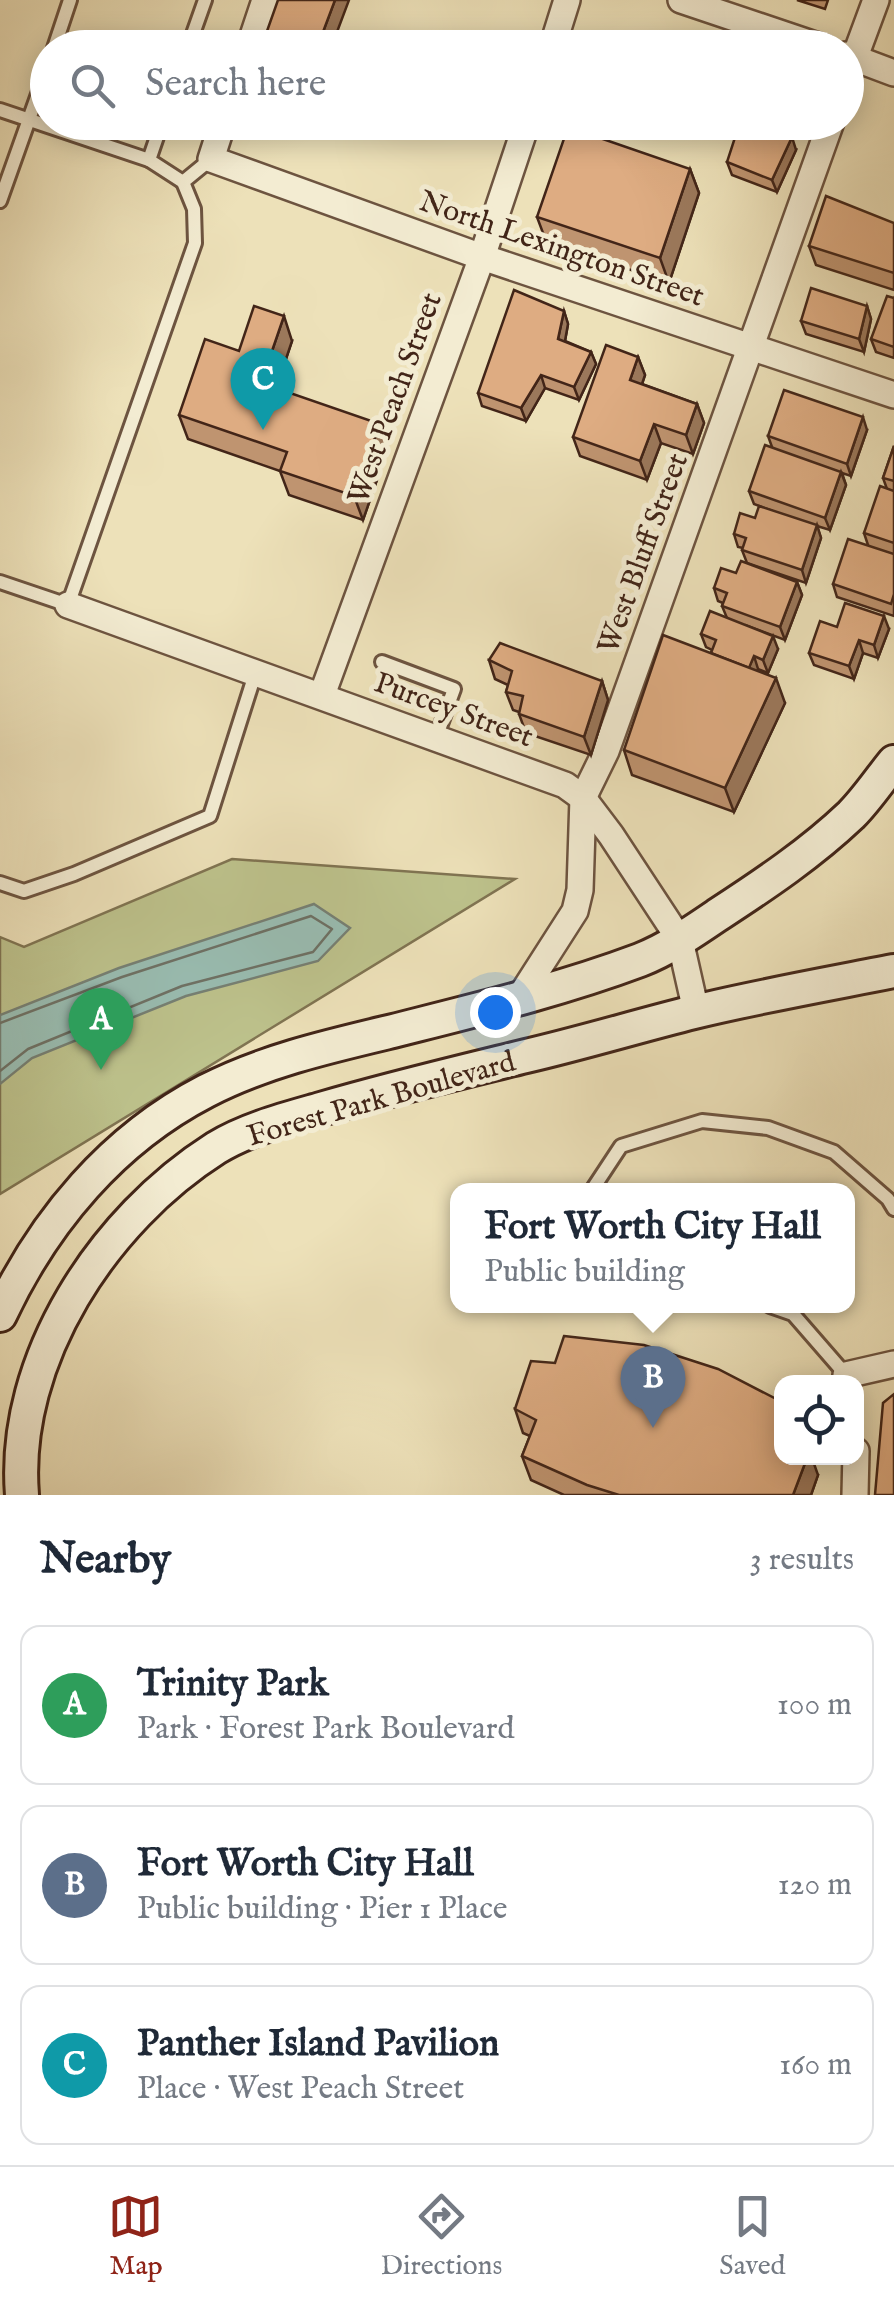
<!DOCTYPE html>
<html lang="en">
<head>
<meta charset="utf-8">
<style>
	:root { --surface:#fff; --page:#f2f2f3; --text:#1f2937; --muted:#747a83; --line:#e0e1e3; --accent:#8f2418 }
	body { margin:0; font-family:"IM FELL English",serif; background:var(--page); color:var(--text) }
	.controls { position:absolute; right:30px; bottom:30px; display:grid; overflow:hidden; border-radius:20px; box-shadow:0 5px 25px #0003 }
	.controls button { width:90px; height:90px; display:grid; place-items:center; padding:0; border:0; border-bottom:2px solid var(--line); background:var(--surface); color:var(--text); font:50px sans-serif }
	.you { position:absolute; left:495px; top:1012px; width:35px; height:35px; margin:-25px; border:8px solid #fff; border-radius:50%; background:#1a73e8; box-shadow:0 0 0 15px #1a73e833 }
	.badge { display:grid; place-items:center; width:65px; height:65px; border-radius:50%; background:var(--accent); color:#fff; font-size:32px; font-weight:700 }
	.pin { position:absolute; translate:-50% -82px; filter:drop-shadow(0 2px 5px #0008) }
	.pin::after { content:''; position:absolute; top:52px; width:35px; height:30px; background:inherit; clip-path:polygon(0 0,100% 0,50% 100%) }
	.popup { position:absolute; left:450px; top:1183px; width:405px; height:130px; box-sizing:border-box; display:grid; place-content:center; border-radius:20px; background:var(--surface); filter:drop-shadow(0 2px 8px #0005); font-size:32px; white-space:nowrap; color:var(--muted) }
	.popup b { font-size:38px; color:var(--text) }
	.popup::after { content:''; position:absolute; left:50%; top:100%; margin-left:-20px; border:20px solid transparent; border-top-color:var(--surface) }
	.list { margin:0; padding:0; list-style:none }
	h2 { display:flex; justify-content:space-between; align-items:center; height:130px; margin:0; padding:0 40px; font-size:42px }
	h2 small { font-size:32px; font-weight:400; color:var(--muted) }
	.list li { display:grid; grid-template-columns:65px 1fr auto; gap:30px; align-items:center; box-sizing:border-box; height:160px; margin:0 20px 20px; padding:0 20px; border:2px solid var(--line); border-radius:20px }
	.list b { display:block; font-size:38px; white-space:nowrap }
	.list p { margin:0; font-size:32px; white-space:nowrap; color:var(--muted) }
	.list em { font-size:32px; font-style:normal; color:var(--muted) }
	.icon { flex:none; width:55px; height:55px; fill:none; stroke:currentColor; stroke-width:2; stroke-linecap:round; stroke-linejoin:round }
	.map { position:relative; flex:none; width:894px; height:1495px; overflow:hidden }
	.search { position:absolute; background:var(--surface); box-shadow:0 5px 25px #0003; left:30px; right:30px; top:30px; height:110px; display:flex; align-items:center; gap:25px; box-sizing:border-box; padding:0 35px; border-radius:55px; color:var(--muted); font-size:38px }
	.sheet { height:670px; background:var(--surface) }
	nav { display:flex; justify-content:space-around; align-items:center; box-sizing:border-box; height:140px; border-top:2px solid var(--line); background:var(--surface); font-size:28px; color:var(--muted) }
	nav a { display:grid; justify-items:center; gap:5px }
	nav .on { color:var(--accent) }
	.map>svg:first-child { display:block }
</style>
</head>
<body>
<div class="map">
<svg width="894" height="1495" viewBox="0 0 894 1495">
	<rect width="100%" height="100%" fill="#ede1b9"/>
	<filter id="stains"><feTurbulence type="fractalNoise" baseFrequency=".002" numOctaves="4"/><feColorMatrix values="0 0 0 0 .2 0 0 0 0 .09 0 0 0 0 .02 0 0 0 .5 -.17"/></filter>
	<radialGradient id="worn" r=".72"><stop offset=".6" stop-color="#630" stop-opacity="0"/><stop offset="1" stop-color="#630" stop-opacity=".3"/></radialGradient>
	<polygon fill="#bdc28c" stroke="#807452" stroke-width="2.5" points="232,859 515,879 0,1194 0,937 24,947"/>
	<polygon fill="#99bdb2" stroke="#768074" stroke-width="2.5" points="314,904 350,928 318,961 186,996 32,1058 0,1084 0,1015 119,968"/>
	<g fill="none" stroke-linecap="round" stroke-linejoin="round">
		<polyline stroke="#6e7165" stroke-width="2.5" points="0,1023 122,977 311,916 332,929 313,952 182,986 28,1049 0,1071"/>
		<g stroke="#6d5440" stroke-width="18">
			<g id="lane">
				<polyline points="54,48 70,0"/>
				<polyline points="188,48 205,0"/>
				<polyline points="0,110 149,160"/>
				<polyline points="162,122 149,160 183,182"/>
				<polyline points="0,201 48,66"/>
				<polyline points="0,582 68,605 195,243 194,209 183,182 211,159"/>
				<polyline points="382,662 454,689 436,738"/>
				<polyline points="0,883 24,891 74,874 210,816 256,671"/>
				<polyline points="592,1190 621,1146 702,1121 768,1128 834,1152 888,1199 894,1209"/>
				<polyline points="770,1306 793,1314 846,1375"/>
			</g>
		</g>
		<g stroke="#6d5440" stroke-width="30">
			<g id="street">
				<polyline points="681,0 824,48"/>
				<polyline points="249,48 265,0"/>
				<polyline points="552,48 567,0"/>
				<polyline points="846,55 894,73"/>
				<polyline points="846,81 876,0"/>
				<polyline points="223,122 211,159 482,257 894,395"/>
				<polyline points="68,605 565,785 583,798 611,835 680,940 696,1011"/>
				<polyline points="322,695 482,257 527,122"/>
				<polyline points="518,1000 575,911 580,890 583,798 606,751 831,122"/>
				<polyline points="848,1382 846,1375 894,1364"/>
				<polyline points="855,1495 856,1451"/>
			</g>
		</g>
		<g stroke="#422518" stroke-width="38">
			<g id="secondary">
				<path d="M0,1315C44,1221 113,1139 206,1091C264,1061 330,1046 393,1031C476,1010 560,990 640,960C668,949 694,931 719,914C765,884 811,853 851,815C867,799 880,779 894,762"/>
				<path d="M22,1495C11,1359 104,1219 216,1148C247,1129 286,1119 321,1109C389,1089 457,1073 526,1056C582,1043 638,1026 694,1012C760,996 828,984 894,971"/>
			</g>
		</g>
		<use href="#lane" stroke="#f3ecd2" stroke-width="12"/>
		<use href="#street" stroke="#f3ecd2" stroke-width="25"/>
		<use href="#secondary" stroke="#f3ecd2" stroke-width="32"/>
	</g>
	<g fill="#bf9470" stroke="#422518" stroke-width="2.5">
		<polygon points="797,0 828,0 825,9"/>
		<polygon points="796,150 777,192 732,175 727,162"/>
		<polygon points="690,169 699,193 669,283 546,241 537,217"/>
		<polygon points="894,223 894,290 816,265 809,246"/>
		<polygon points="894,298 894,358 876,352 871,339"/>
		<polygon points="867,306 871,319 864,352 806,334 801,321"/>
		<polygon points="564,311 568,324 565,341 591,352 596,364 579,400 545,388 526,421 482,406 478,393"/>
		<polygon points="292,341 276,388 388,448 363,520 289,495 280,471 188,439 179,415 239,351"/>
		<polygon points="638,357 645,375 642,384 697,404 704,423 693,454 661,443 647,480 580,456 573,437"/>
		<polygon points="867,430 851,476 842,473 846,485 830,530 817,526 821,538 806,583 747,563 742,550 743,548 738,547 734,534 755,518 770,510 754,504 749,491 772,447 768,436"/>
		<polygon points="894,446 894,616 837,597 833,584 868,545 864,533 887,489 883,478"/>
		<polygon points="736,573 797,582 802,595 785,640 745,625 778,649 768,673 758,669 757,671 785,703 734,812 632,775 624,750 711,653 712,650 706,647 701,634 727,618 722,606 723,603 718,601 714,588"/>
		<polygon points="837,627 889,629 878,658 863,653 854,679 814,665 809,653"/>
		<polygon points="489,660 602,681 608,700 591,755 526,733 519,714 519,712 513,710 506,692 508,685 495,679"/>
		<polygon points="515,1409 818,1475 811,1495 564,1495 531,1480 522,1456 530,1436 523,1433"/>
	</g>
	<g fill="#9b785b" stroke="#422518" stroke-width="2.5">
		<polygon points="335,0 349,0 331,48 317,48"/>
		<polygon points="792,137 796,150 777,192 772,180"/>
		<polygon points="690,169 699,193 669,283 660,258"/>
		<polygon points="867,306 871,319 864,352 859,339"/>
		<polygon points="564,311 568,324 563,352 558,339"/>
		<polygon points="284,316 292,341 270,407 261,383"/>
		<polygon points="591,352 596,364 579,400 574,387"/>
		<polygon points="638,357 645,375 637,399 630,380"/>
		<polygon points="541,375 545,388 526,421 521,408"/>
		<polygon points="697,404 704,423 693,454 686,435"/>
		<polygon points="863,417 867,430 851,476 847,464"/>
		<polygon points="380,424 388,448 363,520 354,496"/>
		<polygon points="654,424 661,443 647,480 640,461"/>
		<polygon points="841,472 846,485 830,530 825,518"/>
		<polygon points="817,525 821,538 806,583 802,570"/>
		<polygon points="797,582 802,595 785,640 780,627"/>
		<polygon points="884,616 889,629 878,658 874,645"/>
		<polygon points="773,636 778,649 768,673 763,660"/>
		<polygon points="859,640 863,653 854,679 849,666"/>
		<polygon points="754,656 758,669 753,682 748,669"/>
		<polygon points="776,678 785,703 734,812 725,788"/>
		<polygon points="602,681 608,700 591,755 584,737"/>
		<polygon points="807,1458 812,1458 818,1475 811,1495 793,1495"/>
	</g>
	<g fill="#deac82" stroke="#422518" stroke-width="2.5">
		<polygon points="278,0 335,0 317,48 261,48"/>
		<polygon points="740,122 792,137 772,180 727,162"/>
		<polygon points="568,127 690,169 660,258 537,217"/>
		<polygon points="826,196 894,223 894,273 809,246"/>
		<polygon points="811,288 867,306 859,339 801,321"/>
		<polygon points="514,290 564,311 558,339 591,352 574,387 541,375 521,408 478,393"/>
		<polygon points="887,296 894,298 894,347 871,339"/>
		<polygon points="254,306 284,316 261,383 380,424 354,496 280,471 287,452 179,415 205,339 239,351"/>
		<polygon points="606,345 638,357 630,380 697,404 686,435 654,424 640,461 573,437"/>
		<polygon points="784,390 863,417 847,464 768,436"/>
		<polygon points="765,445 841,472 825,518 749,491"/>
		<polygon points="894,446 894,481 883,478"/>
		<polygon points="880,486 894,491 894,543 864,533"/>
		<polygon points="759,506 817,525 802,570 742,550 746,538 734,534 740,513 755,518"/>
		<polygon points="848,539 894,554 894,594 891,604 833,584"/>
		<polygon points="741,561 797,582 780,627 722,606 727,593 714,588 721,568 736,573"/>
		<polygon points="845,603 884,616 874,645 859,640 849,666 809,653 820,621 837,627"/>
		<polygon points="710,611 773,636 763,660 754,656 749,668 711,653 716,640 701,634"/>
		<polygon points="663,635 776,678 725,788 624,750"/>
		<polygon points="500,643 602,681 584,737 519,714 523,696 506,692 512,671 489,660"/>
		<polygon points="564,1336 644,1345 718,1369 782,1402 782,1458 807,1458 793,1495 619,1495 587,1485 522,1456 536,1420 515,1409 531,1361 555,1363"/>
		<polygon points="894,1394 894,1495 875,1495 883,1403"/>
	</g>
	<g text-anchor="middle" stroke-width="10" stroke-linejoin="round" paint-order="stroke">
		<g font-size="30" fill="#422518" stroke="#f3ecd2">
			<text transform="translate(562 248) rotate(19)" y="10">North Lexington Street</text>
			<text transform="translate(394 398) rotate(-70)" y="10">West Peach Street</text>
			<text transform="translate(642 553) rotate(-70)" y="10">West Bluff Street</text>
			<text transform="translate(454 709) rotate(20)" y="10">Purcey Street</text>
			<text transform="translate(381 1098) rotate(-16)" y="10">Forest Park Boulevard</text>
		</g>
	</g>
	<rect width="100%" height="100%" filter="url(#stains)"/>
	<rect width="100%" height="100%" fill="url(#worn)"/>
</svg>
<div class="controls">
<button><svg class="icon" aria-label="locate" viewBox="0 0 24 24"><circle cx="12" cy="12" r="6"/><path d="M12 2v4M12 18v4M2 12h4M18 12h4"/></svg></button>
</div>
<div class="you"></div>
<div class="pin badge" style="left:101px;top:1070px;background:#2e9e5b">A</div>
<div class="pin badge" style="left:653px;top:1428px;background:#5c6f8a">B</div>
<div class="popup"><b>Fort Worth City Hall</b>Public building</div>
<div class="pin badge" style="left:263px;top:430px;background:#0f9aa8">C</div>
<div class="search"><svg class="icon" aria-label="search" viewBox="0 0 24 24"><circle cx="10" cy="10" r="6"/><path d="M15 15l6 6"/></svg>Search here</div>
</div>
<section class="sheet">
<h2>Nearby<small>3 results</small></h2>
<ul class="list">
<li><span class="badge" style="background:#2e9e5b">A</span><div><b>Trinity Park</b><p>Park · Forest Park Boulevard</p></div><em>100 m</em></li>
<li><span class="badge" style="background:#5c6f8a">B</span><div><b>Fort Worth City Hall</b><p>Public building · Pier 1 Place</p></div><em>120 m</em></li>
<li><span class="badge" style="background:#0f9aa8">C</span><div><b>Panther Island Pavilion</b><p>Place · West Peach Street</p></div><em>160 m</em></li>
</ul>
</section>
<nav>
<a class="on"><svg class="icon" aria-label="map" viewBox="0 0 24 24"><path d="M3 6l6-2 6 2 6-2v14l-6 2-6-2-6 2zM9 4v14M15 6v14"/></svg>Map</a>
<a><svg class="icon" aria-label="directions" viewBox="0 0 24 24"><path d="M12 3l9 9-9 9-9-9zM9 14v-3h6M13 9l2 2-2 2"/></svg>Directions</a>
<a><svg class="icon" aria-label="saved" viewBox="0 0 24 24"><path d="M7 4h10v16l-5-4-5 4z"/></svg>Saved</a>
</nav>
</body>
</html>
